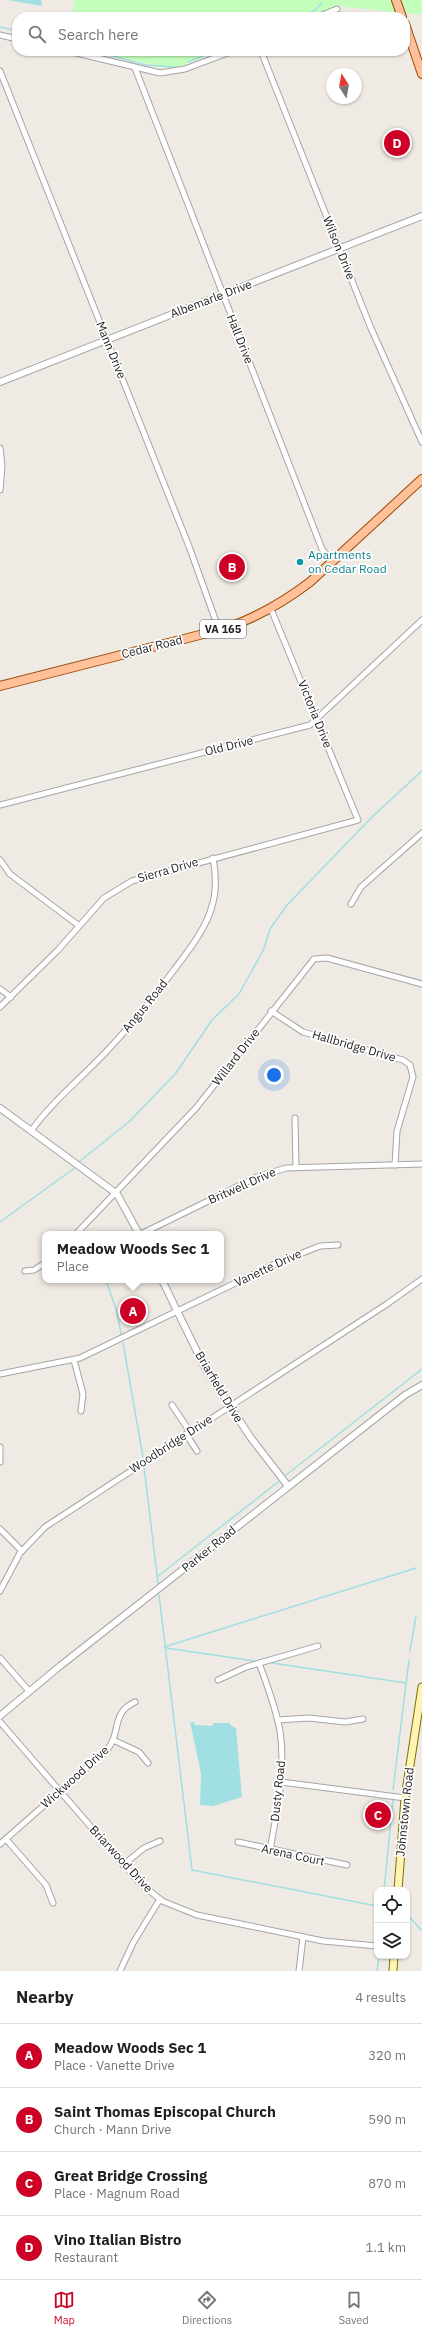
<!DOCTYPE html>
<html lang="en">
<head>
<meta charset="utf-8">
<style>
	:root { --surface:#fff; --page:#f2f2f2; --text:#202124; --muted:#757577; --line:#e0e0e0; --accent:#cd0026 }
	body { margin:0; font-family:"IBM Plex Sans",sans-serif; background:var(--page); color:var(--text) }
	.controls { position:absolute; right:12px; bottom:12px; display:grid; overflow:hidden; border-radius:8px; box-shadow:0 1px 3px #0004 }
	.controls button { width:36px; height:36px; display:grid; place-items:center; padding:0; border:0; border-bottom:1px solid var(--line); background:var(--surface); color:var(--text); font:20px sans-serif }
	.compass { position:absolute; left:326px; top:68px; width:36px; height:36px; border-radius:50%; background:var(--surface); box-shadow:0 1px 3px #0004; rotate:349deg }
	.you { position:absolute; left:274px; top:1075px; width:14px; height:14px; margin:-10px; border:3px solid #fff; border-radius:50%; background:#1a73e8; box-shadow:0 0 0 6px #1a73e833 }
	.badge { display:grid; place-items:center; width:26px; height:26px; border-radius:50%; background:var(--accent); color:#fff; font-size:13px; font-weight:700 }
	.pin { position:absolute; translate:-50% -50%; border:2px solid #fff; box-shadow:0 1px 4px #0006 }
	.popup { position:absolute; left:42px; top:1231px; width:182px; height:52px; box-sizing:border-box; display:grid; place-content:center; border-radius:8px; background:var(--surface); filter:drop-shadow(0 1px 3px #0005); font-size:13px; white-space:nowrap; color:var(--muted) }
	.popup b { font-size:15px; color:var(--text) }
	.popup::after { content:''; position:absolute; left:50%; top:100%; margin-left:-8px; border:8px solid transparent; border-top-color:var(--surface) }
	.list { margin:0; padding:0; list-style:none }
	h2 { display:flex; justify-content:space-between; align-items:center; height:52px; margin:0; padding:0 16px; font-size:17px }
	h2 small { font-size:13px; font-weight:400; color:var(--muted) }
	.list li { display:grid; grid-template-columns:26px 1fr auto; gap:12px; align-items:center; box-sizing:border-box; height:64px; padding:0 16px; border-top:1px solid var(--line) }
	.list b { display:block; font-size:15px; white-space:nowrap }
	.list p { margin:0; font-size:13px; white-space:nowrap; color:var(--muted) }
	.list em { font-size:13px; font-style:normal; color:var(--muted) }
	.icon { flex:none; width:22px; height:22px; fill:none; stroke:currentColor; stroke-width:2; stroke-linecap:round; stroke-linejoin:round }
	.map { position:relative; flex:none; width:422px; height:1971px; overflow:hidden }
	.search { position:absolute; background:var(--surface); box-shadow:0 1px 3px #0004; left:12px; right:12px; top:12px; height:44px; display:flex; align-items:center; gap:10px; box-sizing:border-box; padding:0 14px; border-radius:16px; color:var(--muted); font-size:15px }
	.sheet { height:308px; background:var(--surface) }
	nav { display:flex; justify-content:space-around; align-items:center; box-sizing:border-box; height:56px; border-top:1px solid var(--line); background:var(--surface); font-size:11px; color:var(--muted) }
	nav a { display:grid; justify-items:center; gap:2px }
	nav .on { color:var(--accent) }
	.map>svg:first-child { display:block }
</style>
</head>
<body>
<div class="map">
<svg width="422" height="1971" viewBox="0 0 422 1971">
	<rect width="100%" height="100%" fill="#f0eae4"/>
	<g fill="#c4febd">
		<polygon points="74,0 422,0 422,15 337,6 309,17 73,17"/>
		<polygon points="90,51 220,51 173,69"/>
	</g>
	<g fill="#a0dfe2">
		<polygon points="8,0 41,0 42,6"/>
		<polygon points="190,1722 194,1722 195,1725 213,1726 213,1723 230,1723 230,1725 236,1728 242,1797 213,1806 200,1805 201,1773"/>
	</g>
	<g fill="none" stroke-linecap="round" stroke-linejoin="round">
		<g stroke="#a0dfe2" stroke-width="1.5">
			<polyline points="301,16 314,11 322,3"/>
			<polyline points="0,27 17,31"/>
			<polyline points="95,51 145,65 174,67"/>
			<polyline points="188,62 215,51"/>
			<polyline points="80,1161 130,1121 176,1073 212,1020 239,994 263,951 270,929 287,905 374,815 422,771"/>
			<polyline points="0,1222 76,1167"/>
			<polyline points="106,1280 117,1312 121,1334"/>
			<polyline points="123,1343 143,1457"/>
			<polyline points="144,1467 158,1583"/>
			<polyline points="286,1475 422,1369"/>
			<polyline points="157,1577 278,1482"/>
			<polyline points="159,1595 192,1870 377,1906"/>
			<polyline points="164,1647 416,1568"/>
			<polyline points="166,1648 255,1661"/>
			<polyline points="410,1651 416,1616"/>
			<polyline points="272,1663 406,1683"/>
			<polyline points="393,1790 409,1660"/>
			<polyline points="384,1890 393,1800"/>
			<polyline points="407,1914 422,1931"/>
			<polyline points="377,1971 379,1956"/>
		</g>
		<g stroke="#a5a5a5" stroke-width="7">
			<g id="minor">
				<polyline points="317,17 337,9"/>
				<polyline points="0,35 17,39"/>
				<polyline points="68,51 160,73 185,69 233,51"/>
				<polyline points="261,51 370,326 422,442"/>
				<polyline points="135,68 322,549 332,562"/>
				<polyline points="0,71 190,549 219,630"/>
				<polyline points="0,448 2,466 0,490"/>
				<polyline points="0,805 310,725 422,620"/>
				<polyline points="0,860 10,874 78,925"/>
				<polyline points="351,904 361,887 422,833"/>
				<polyline points="0,989 11,997"/>
				<polyline points="0,1007 58,950 104,898 132,881 358,820 271,609"/>
				<polyline points="271,1011 303,1032 403,1060 410,1065 413,1077 397,1131 395,1165"/>
				<polyline points="295,1118 296,1167"/>
				<path d="M31,1131C52,1102 79,1080 104,1054C129,1028 152,999 174,970C188,951 206,929 212,906C217,890 216,874 213,858"/>
				<polyline points="76,1234 196,1108 314,959 327,958 422,984"/>
				<polyline points="141,1234 257,1177 286,1168 422,1164"/>
				<polyline points="25,1271 34,1270 45,1263"/>
				<polyline points="74,1360 83,1394 81,1411"/>
				<polyline points="0,1374 80,1358 277,1263 320,1246 338,1245"/>
				<polyline points="172,1405 190,1432"/>
				<polyline points="186,1434 197,1451"/>
				<polyline points="0,1447 0,1462"/>
				<polyline points="0,1529 22,1551"/>
				<polyline points="0,1591 20,1553 45,1527 387,1304 422,1279"/>
				<polyline points="0,1658 29,1691"/>
				<path d="M259,1663C267,1685 276,1708 280,1731C286,1771 277,1810 270,1850"/>
				<polyline points="218,1680 246,1667 318,1646"/>
				<polyline points="278,1720 309,1718 345,1722 363,1719"/>
				<polyline points="0,1722 138,1881 162,1901 197,1915 323,1941 377,1946"/>
				<polyline points="113,1740 139,1752 148,1763"/>
				<polyline points="281,1782 405,1798"/>
				<polyline points="6,1839 46,1885 53,1903"/>
				<polyline points="238,1842 347,1865"/>
				<path d="M0,1844L106,1751C122,1734 110,1713 135,1702"/>
				<polyline points="123,1865 144,1848 160,1841"/>
				<polyline points="120,1971 133,1943 160,1899"/>
				<polyline points="299,1971 303,1937"/>
			</g>
		</g>
		<g stroke="#a5a5a5" stroke-width="8">
			<g id="tertiary">
				<polyline points="0,382 422,216"/>
				<polyline points="0,1108 117,1194 139,1234"/>
				<polyline points="162,1280 205,1368 251,1438 288,1486"/>
				<polyline points="0,1716 60,1666 405,1395 422,1385"/>
			</g>
		</g>
		<g stroke="#7b7100" stroke-width="9">
			<g id="secondary">
				<polyline points="398,1890 405,1798 422,1687"/>
				<polyline points="393,1971 394,1956"/>
			</g>
		</g>
		<g stroke="#994a00" stroke-width="10">
			<g id="primary">
				<polyline points="396,0 402,17"/>
				<polyline points="405,24 422,74"/>
				<path d="M0,686L227,628C257,617 284,602 310,582L422,479"/>
			</g>
		</g>
		<use href="#minor" stroke="#fff" stroke-width="5"/>
		<use href="#tertiary" stroke="#fff" stroke-width="6"/>
		<use href="#secondary" stroke="#fff4b3" stroke-width="7"/>
		<use href="#primary" stroke="#ffc09a" stroke-width="8"/>
	</g>
	<circle fill="#0f9aa8" stroke="#fff" stroke-width="1.5" cx="300" cy="562" r="4"/>
	<g text-anchor="middle" stroke-width="3.5" stroke-linejoin="round" paint-order="stroke">
		<rect fill="#fff" stroke="#626262" stroke-width="1" x="200" y="620" width="46" height="18" rx="3"/>
		<g font-size="11" font-weight="bold" fill="#1e1e1e">
			<text x="223" y="633">VA 165</text>
		</g>
		<g font-size="12" fill="#1e1e1e" stroke="#fff">
			<text transform="translate(339 248) rotate(68)" y="4">Wilson Drive</text>
			<text transform="translate(211 299) rotate(-21)" y="4">Albemarle Drive</text>
			<text transform="translate(240 339) rotate(68)" y="4">Hall Drive</text>
			<text transform="translate(111 350) rotate(68)" y="4">Mann Drive</text>
			<text transform="translate(152 647) rotate(-14)" y="4">Cedar Road</text>
			<text transform="translate(315 714) rotate(68)" y="4">Victoria Drive</text>
			<text transform="translate(229 746) rotate(-14)" y="4">Old Drive</text>
			<text transform="translate(168 870) rotate(-16)" y="4">Sierra Drive</text>
			<text transform="translate(145 1006) rotate(-51)" y="4">Angus Road</text>
			<text transform="translate(354 1046) rotate(16)" y="4">Hallbridge Drive</text>
			<text transform="translate(236 1057) rotate(-52)" y="4">Willard Drive</text>
			<text transform="translate(242 1186) rotate(-24)" y="4">Britwell Drive</text>
			<text transform="translate(268 1268) rotate(-25)" y="4">Vanette Drive</text>
			<text transform="translate(219 1387) rotate(59)" y="4">Briarfield Drive</text>
			<text transform="translate(171 1444) rotate(-33)" y="4">Woodbridge Drive</text>
			<text transform="translate(209 1549) rotate(-39)" y="4">Parker Road</text>
			<text transform="translate(75 1777) rotate(-42)" y="4">Wickwood Drive</text>
			<text transform="translate(278 1791) rotate(-84)" y="4">Dusty Road</text>
			<text transform="translate(405 1812) rotate(-84)" y="4">Johnstown Road</text>
			<text transform="translate(293 1855) rotate(12)" y="4">Arena Court</text>
			<text transform="translate(121 1859) rotate(47)" y="4">Briarwood Drive</text>
		</g>
		<g font-size="12" fill="#0d838f" stroke="#fff" text-anchor="start">
			<text x="308" y="559">Apartments<tspan x="308" dy="14">on Cedar Road</tspan></text>
		</g>
	</g>
</svg>
<div class="controls">
<button><svg class="icon" aria-label="locate" viewBox="0 0 24 24"><circle cx="12" cy="12" r="6"/><path d="M12 2v4M12 18v4M2 12h4M18 12h4"/></svg></button>
<button><svg class="icon" aria-label="layers" viewBox="0 0 24 24"><path d="M12 4l9 5-9 5-9-5zM3 14l9 5 9-5"/></svg></button>
</div>
<svg class="compass" viewBox="-18 -18 36 36"><path d="M0-13l5 13h-10z" fill="#e53935"/><path d="M0 13l5-13h-10z" fill="#757577"/></svg>
<div class="you"></div>
<div class="pin badge" style="left:133px;top:1311px">A</div>
<div class="popup"><b>Meadow Woods Sec 1</b>Place</div>
<div class="pin badge" style="left:232px;top:567px">B</div>
<div class="pin badge" style="left:378px;top:1815px">C</div>
<div class="pin badge" style="left:397px;top:143px">D</div>
<div class="search"><svg class="icon" aria-label="search" viewBox="0 0 24 24"><circle cx="10" cy="10" r="6"/><path d="M15 15l6 6"/></svg>Search here</div>
</div>
<section class="sheet">
<h2>Nearby<small>4 results</small></h2>
<ul class="list">
<li><span class="badge">A</span><div><b>Meadow Woods Sec 1</b><p>Place · Vanette Drive</p></div><em>320 m</em></li>
<li><span class="badge">B</span><div><b>Saint Thomas Episcopal Church</b><p>Church · Mann Drive</p></div><em>590 m</em></li>
<li><span class="badge">C</span><div><b>Great Bridge Crossing</b><p>Place · Magnum Road</p></div><em>870 m</em></li>
<li><span class="badge">D</span><div><b>Vino Italian Bistro</b><p>Restaurant</p></div><em>1.1 km</em></li>
</ul>
</section>
<nav>
<a class="on"><svg class="icon" aria-label="map" viewBox="0 0 24 24"><path d="M3 6l6-2 6 2 6-2v14l-6 2-6-2-6 2zM9 4v14M15 6v14"/></svg>Map</a>
<a><svg class="icon" aria-label="directions" viewBox="0 0 24 24"><path d="M12 3l9 9-9 9-9-9zM9 14v-3h6M13 9l2 2-2 2"/></svg>Directions</a>
<a><svg class="icon" aria-label="saved" viewBox="0 0 24 24"><path d="M7 4h10v16l-5-4-5 4z"/></svg>Saved</a>
</nav>
</body>
</html>
